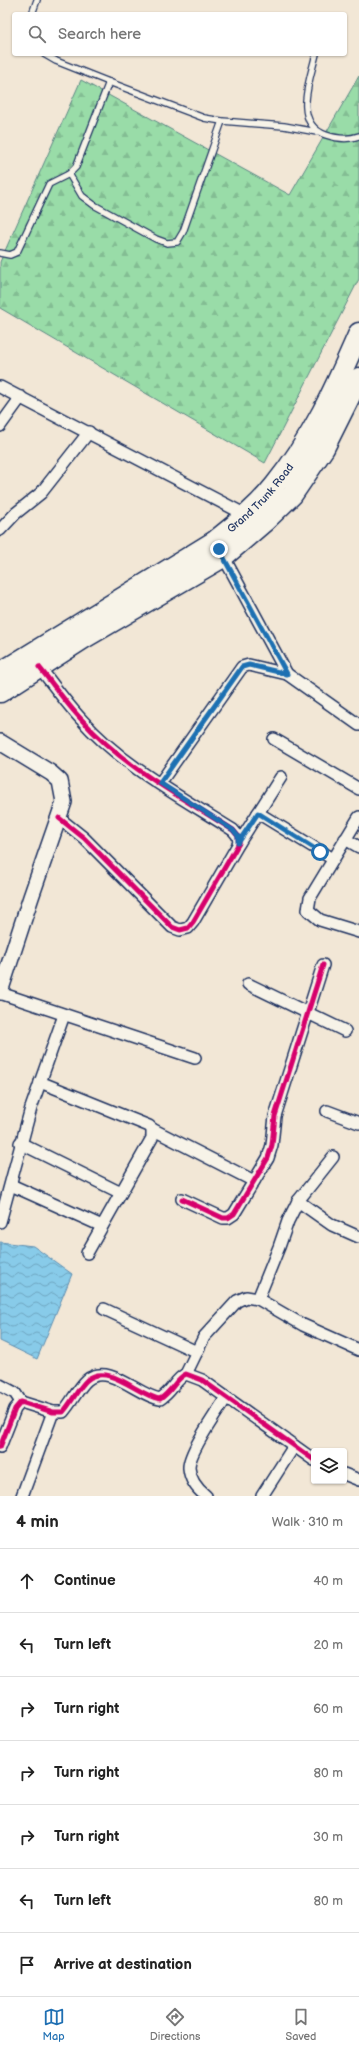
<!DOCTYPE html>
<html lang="en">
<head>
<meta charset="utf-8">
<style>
	:root { --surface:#fff; --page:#f6f6f6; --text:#222; --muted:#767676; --line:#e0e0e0; --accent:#1f6fb2 }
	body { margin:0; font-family:"Balsamiq Sans",sans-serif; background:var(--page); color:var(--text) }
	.controls { position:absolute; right:12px; bottom:12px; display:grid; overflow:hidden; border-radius:4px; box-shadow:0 1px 3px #0004 }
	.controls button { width:36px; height:36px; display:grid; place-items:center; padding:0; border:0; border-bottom:1px solid var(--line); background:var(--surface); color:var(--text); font:20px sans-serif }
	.stop { position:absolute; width:12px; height:12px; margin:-9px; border:3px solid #1f6fb2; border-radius:50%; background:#fff }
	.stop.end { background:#1f6fb2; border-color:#fff; box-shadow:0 1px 4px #0008 }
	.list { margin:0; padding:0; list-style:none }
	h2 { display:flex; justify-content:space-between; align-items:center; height:52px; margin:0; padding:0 16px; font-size:17px }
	h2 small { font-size:13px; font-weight:400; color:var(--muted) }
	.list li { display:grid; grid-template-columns:26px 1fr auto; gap:12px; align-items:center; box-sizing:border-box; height:64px; padding:0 16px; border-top:1px solid var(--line) }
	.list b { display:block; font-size:15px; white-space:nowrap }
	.list em { font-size:13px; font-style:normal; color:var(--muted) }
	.icon { flex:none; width:22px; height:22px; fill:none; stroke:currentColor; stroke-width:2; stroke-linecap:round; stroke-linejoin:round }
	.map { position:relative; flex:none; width:359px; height:1496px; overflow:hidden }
	.search { position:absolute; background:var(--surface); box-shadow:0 1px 3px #0004; left:12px; right:12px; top:12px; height:44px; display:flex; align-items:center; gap:10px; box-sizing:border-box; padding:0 14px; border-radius:4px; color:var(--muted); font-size:15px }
	.sheet { height:500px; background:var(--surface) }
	nav { display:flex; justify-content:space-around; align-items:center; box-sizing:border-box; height:56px; border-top:1px solid var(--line); background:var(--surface); font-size:11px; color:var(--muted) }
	nav a { display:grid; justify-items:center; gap:2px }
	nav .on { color:var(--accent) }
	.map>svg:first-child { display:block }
</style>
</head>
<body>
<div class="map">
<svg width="359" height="1496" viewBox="0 0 359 1496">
	<defs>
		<pattern id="forest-firs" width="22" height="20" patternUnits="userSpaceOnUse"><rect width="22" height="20" fill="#99dca8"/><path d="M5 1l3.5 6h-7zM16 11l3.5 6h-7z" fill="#83bd93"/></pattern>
		<pattern id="water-waves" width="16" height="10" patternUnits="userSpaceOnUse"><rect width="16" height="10" fill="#88cbe9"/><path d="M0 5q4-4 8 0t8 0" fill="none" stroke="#6ea5c0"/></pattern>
	</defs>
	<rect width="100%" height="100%" fill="#f2e7d6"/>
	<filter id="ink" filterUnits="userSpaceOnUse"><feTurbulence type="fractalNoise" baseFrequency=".025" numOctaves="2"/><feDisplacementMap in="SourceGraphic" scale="8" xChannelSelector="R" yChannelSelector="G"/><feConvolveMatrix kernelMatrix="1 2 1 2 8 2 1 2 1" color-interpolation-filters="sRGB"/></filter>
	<g filter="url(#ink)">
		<polygon fill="url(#forest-firs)" stroke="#5a8683" points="359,76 359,279 265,463 0,308 0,262 81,80 290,195"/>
		<polygon fill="url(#water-waves)" stroke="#5c8db1" points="0,1242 33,1246 72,1274 37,1359 0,1341"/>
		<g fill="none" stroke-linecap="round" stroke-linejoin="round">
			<g stroke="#1b2f5e" stroke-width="8">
				<g id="lane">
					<polyline points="32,14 37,0"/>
					<polyline points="44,54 56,61 109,82 204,118 222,121 284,126 317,132"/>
					<path d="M316,54C310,80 292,123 326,135C338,139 348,140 359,136"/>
					<polyline points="69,174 82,196 94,205 156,239 167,243 177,242 183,232 222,121"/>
					<polyline points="0,253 10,255 17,252 49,184 69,174 76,167 109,82"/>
				</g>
			</g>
			<g stroke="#1b2f5e" stroke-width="14">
				<g id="street">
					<polyline points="0,387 246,515"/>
					<polyline points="0,426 21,397"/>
					<polyline points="0,530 16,513 41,493 89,432"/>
					<polyline points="221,552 287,674 359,725"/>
					<path d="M39,667C53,684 66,703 81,719C122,766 181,797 233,830L238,836L239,843L193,922L188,928L180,930L172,927L84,838L59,818"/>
					<polyline points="274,739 359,789"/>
					<polyline points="160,783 242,667 249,665 287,674"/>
					<polyline points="258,813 333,859"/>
					<polyline points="359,817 310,898 308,910 320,920 359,932"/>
					<polyline points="345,839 359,847"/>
					<polyline points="239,843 281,777"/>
					<polyline points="248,984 345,1031"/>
					<polyline points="0,993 195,1058"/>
					<polyline points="40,1082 149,1126 152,1129 152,1138 87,1253"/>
					<polyline points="327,1111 359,1123"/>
					<polyline points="152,1129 254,1181"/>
					<polyline points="20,1143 121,1193"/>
					<polyline points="11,1185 102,1226"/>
					<polyline points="182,1199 223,1218 228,1218 234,1214 268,1158 272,1145 275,1116 323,965"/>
					<polyline points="298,1201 332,1225 359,1237"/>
					<polyline points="0,1222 31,1108 64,1015"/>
					<polyline points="258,1299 279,1247 288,1221 298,1201 333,1157"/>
					<polyline points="104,1309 197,1352"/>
					<polyline points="186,1374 204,1337 237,1301 246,1297 258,1299 303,1325 359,1350"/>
					<polyline points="0,1385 15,1393 21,1402"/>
					<path d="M0,1447L15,1409L21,1402L53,1412H63C72,1402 78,1388 87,1380C109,1362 138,1396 160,1399C173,1391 175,1379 186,1374L202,1380L314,1460"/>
					<polyline points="344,1474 359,1480"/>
					<polyline points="22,1496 53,1412"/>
					<path d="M206,1496C197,1489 190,1479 189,1468C188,1453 217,1412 226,1398"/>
					<polyline points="262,1496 294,1446"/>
				</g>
			</g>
			<g stroke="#1b2f5e" stroke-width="18">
				<polyline id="secondary" points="0,742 51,773 60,781 64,802 31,897 0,992"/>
			</g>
			<g stroke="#1b2f5e" stroke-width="23">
				<g id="highway">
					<path id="s1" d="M0,673L215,541C236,524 258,507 275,485C312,440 336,386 359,333"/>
					<polyline points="0,692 84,638 223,557 264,522 292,495 324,448 359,378"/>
				</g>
			</g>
			<use href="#lane" stroke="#f7f3e8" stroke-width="5.5"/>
			<use href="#street" stroke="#f7f3e8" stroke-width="11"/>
			<use href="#secondary" stroke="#f7f3e8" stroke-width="15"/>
			<use href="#highway" stroke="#f7f3e8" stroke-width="20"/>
			<g stroke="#f7f3e8" stroke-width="8">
				<g id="cycleway">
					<path d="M39,667C53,684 66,703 81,719C122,766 181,797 233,830L238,836L239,843L193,922L188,928L180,930L172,927L84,838L59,818"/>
					<polyline points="182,1199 223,1218 228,1218 234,1214 268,1158 272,1145 275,1116 323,965"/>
					<path d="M0,1447L15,1409L21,1402L53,1412H63C72,1402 78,1388 87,1380C109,1362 138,1396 160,1399C173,1391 175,1379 186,1374L202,1380L314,1460"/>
				</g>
			</g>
			<use href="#cycleway" stroke="#d6006c" stroke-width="5"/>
		</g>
	</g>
	<g fill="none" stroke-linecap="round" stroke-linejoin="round" filter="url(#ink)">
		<polyline stroke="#1f6fb2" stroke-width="5" points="219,549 287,674 249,665 242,667 160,783 233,830 238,836 238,843 258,813 320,852"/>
	</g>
	<g text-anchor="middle" stroke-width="3.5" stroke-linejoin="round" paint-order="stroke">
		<g font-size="11" fill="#1b2f5e" stroke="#f7f3e8">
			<text dy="4" stroke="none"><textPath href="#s1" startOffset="315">Grand Trunk Road</textPath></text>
		</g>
	</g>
</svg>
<div class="controls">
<button><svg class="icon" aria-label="layers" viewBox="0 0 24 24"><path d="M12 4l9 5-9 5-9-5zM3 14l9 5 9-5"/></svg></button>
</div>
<div class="stop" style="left:320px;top:852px"></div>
<div class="stop end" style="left:219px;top:549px"></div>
<div class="search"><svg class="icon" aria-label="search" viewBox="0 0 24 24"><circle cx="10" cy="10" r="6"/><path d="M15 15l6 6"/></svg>Search here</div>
</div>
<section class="sheet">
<h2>4 min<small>Walk · 310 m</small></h2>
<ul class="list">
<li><svg class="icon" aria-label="ahead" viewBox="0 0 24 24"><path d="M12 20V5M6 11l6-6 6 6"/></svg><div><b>Continue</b></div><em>40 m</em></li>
<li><svg class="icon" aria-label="left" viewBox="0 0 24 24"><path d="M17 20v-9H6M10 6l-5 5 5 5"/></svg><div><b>Turn left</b></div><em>20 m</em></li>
<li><svg class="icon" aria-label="right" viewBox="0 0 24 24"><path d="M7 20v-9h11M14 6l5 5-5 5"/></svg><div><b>Turn right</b></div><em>60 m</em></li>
<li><svg class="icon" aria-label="right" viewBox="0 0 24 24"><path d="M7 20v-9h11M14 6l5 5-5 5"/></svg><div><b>Turn right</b></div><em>80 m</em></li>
<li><svg class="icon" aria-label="right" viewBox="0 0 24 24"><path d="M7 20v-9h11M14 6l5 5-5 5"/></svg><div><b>Turn right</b></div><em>30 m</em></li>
<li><svg class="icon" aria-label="left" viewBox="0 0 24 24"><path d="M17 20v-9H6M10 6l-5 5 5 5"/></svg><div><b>Turn left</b></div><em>80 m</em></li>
<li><svg class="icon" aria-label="arrive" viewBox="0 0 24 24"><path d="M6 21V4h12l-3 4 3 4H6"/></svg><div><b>Arrive at destination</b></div></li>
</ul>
</section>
<nav>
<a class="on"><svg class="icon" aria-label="map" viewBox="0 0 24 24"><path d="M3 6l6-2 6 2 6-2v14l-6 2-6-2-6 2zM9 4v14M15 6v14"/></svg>Map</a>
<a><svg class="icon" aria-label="directions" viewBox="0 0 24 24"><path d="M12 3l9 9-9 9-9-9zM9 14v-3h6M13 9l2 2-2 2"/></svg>Directions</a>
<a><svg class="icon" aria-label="saved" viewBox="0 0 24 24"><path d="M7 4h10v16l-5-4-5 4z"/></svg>Saved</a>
</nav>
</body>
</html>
